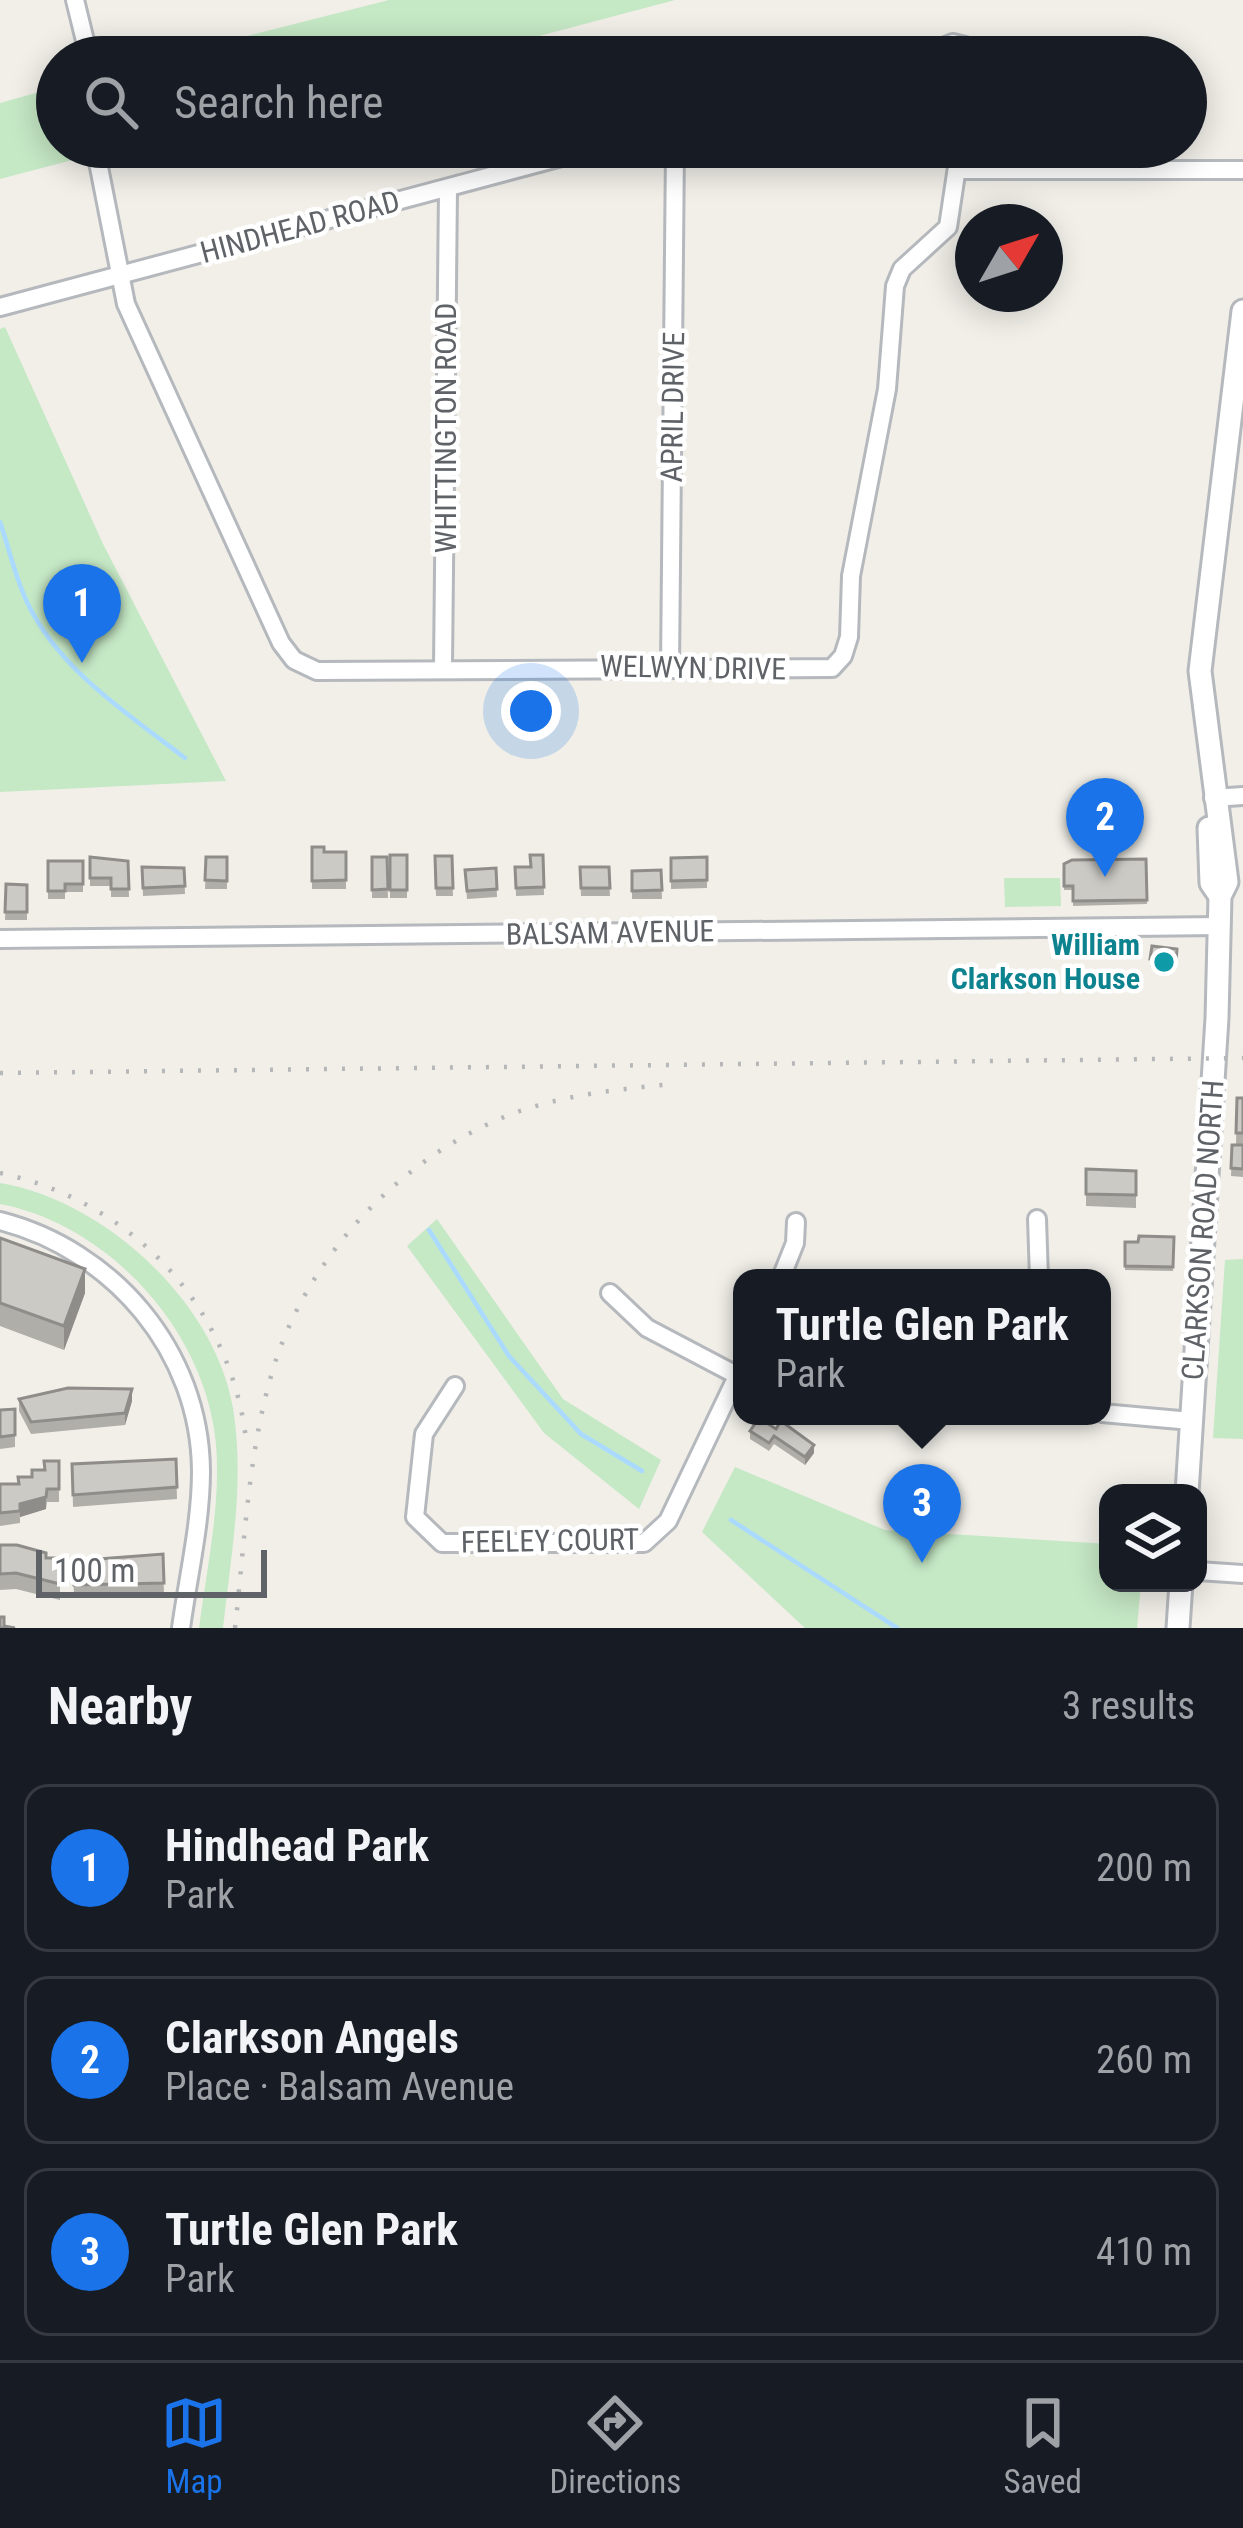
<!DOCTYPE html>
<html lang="en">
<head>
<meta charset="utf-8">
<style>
	:root { --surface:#171b24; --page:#20242c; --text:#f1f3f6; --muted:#9ea1a6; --line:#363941; --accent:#1a73e8 }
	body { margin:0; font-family:"Roboto Condensed",sans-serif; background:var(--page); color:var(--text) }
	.controls { position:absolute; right:36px; bottom:36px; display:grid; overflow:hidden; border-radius:24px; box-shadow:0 6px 30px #0003 }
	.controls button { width:108px; height:108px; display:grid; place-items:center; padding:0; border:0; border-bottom:3px solid var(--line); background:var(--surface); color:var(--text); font:60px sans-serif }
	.compass { position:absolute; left:955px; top:204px; width:108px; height:108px; border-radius:50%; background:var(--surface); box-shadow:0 6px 30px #0003; rotate:51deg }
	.scale { position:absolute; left:36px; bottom:30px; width:231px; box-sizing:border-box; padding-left:12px; border:6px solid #5f6368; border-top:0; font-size:33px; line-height:42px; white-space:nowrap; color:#5f6368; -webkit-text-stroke:9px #fff; paint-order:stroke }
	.you { position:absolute; left:531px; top:711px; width:42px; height:42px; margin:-30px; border:9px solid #fff; border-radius:50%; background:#1a73e8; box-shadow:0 0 0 18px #1a73e833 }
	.badge { display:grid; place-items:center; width:78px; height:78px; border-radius:50%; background:var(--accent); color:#fff; font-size:39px; font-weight:700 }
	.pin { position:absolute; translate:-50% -99px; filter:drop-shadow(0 3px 6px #0008) }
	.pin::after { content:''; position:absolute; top:63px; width:42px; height:36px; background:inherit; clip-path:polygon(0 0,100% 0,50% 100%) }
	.popup { position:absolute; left:733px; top:1269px; width:378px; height:156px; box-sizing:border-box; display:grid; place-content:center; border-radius:24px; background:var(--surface); filter:drop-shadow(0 3px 9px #0005); font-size:39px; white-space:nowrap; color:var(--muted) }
	.popup b { font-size:45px; color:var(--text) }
	.popup::after { content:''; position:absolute; left:50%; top:100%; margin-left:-24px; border:24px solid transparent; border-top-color:var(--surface) }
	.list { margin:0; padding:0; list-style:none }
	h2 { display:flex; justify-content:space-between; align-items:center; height:156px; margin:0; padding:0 48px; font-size:51px }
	h2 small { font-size:39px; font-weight:400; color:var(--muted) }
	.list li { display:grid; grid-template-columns:78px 1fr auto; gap:36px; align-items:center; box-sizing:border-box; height:168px; margin:0 24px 24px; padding:0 24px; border:3px solid var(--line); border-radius:24px }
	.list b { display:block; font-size:45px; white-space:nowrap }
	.list p { margin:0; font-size:39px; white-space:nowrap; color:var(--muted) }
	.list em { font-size:39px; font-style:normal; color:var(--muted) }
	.icon { flex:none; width:66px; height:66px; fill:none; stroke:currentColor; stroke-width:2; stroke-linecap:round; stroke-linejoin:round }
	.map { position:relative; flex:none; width:1243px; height:1628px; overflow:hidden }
	.search { position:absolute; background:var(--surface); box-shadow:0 6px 30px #0003; left:36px; right:36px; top:36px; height:132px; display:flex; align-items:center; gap:30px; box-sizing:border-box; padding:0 42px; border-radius:66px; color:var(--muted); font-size:45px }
	.sheet { height:732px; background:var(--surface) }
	nav { display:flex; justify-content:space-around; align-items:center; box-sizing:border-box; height:168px; border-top:3px solid var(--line); background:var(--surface); font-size:33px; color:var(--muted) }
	nav a { display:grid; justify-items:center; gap:6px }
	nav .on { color:var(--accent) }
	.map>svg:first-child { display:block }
</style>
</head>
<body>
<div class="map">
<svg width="1243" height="1628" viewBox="0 0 1243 1628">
	<rect width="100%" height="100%" fill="#f1efe8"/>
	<g fill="#c5e8c5">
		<polygon points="389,0 675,0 460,57 164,57"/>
		<polygon points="57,87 57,147 122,147 0,179 0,103"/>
		<polygon points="5,327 103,544 226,781 0,792 0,329"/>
		<polygon points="1004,878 1060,878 1061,906 1005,907"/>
		<path d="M0,1183C104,1200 215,1302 233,1408C245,1481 231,1555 223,1628H199C207,1567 221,1505 216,1444C206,1332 110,1225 0,1204Z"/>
		<polygon points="437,1219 563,1399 661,1460 639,1509 544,1433 407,1246"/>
		<polygon points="1243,1259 1243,1439 1213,1438 1225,1260"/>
		<polygon points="735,1467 885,1530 1108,1544 1108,1583 1141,1583 1137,1628 805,1628 702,1532"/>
	</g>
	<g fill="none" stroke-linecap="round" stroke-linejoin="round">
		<g stroke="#aadaff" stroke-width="4.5">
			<path d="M0,522C9,548 15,577 27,602C59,670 128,714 185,758"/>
			<polyline points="429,1230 509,1356 581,1434 642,1471"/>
			<polyline points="731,1520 897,1628"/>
		</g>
		<g stroke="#b5b8bc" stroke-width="22">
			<g id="minor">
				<polyline points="75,0 89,57"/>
				<polyline points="919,57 953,43 965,46 974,57"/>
				<polyline points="95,147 126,304 281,643 294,660 317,671 832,668 843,656 849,637 851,576 887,389 895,286 902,269 948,227 960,147"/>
				<polyline points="960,170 1243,170"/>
				<polyline points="0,307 599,147"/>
				<polyline points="443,666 448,189"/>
				<polyline points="670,668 675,147"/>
				<polyline points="1213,798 1243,796"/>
				<polyline points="0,939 1221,926"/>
				<polyline points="1037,1219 1039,1278"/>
				<path d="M0,1221C113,1250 200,1351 201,1471C201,1523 188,1577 181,1628"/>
				<polyline points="781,1278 795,1243 796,1222"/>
				<polyline points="610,1293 647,1328 742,1378"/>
				<polyline points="455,1386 424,1434 415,1517 442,1543 644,1543 668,1521 742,1366"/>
				<polyline points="1102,1413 1191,1421"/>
				<polyline points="1198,1571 1243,1574"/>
			</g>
		</g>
		<g stroke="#b5b8bc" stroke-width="27">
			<g id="tertiary">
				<polyline points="1209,828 1211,883 1220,896"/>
				<polyline points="1187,1493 1217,1018 1220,896 1227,882 1200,671 1243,311"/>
				<polyline points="1178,1628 1181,1583"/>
			</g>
		</g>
		<use href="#minor" stroke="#fff" stroke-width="16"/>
		<use href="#tertiary" stroke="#fff" stroke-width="21"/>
		<g stroke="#b6b7b8" stroke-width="4.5" stroke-dasharray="3 15" stroke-linecap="butt">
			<polyline points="0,1073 1243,1058"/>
			<path d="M0,1173C135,1202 234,1310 247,1448"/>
			<path d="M235,1628C245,1541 248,1450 274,1366C310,1251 407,1151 520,1111C570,1094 621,1089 673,1084"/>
		</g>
	</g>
	<g fill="#afaea9">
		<polygon points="312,847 324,852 346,852 346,889 312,889"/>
		<rect x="390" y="855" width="17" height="43"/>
		<polygon points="543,855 544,895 516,896 515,867 531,867"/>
		<polygon points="435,856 452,856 453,896 436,896"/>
		<polygon points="90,857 128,861 129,897 111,897 111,886 90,886"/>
		<polygon points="206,857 227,857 227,889 205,889"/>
		<polygon points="372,857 387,857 388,898 372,898"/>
		<polygon points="707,857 707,888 671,889 671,858"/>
		<polygon points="1146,859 1147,904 1073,906 1073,890 1064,890 1064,864"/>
		<polygon points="48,861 83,861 83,892 65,892 65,899 48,899"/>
		<polygon points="142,867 184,868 185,894 143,896"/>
		<polygon points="580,867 609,867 610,896 581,896"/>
		<polygon points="496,868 497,897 467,899 465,870"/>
		<polygon points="661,870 662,899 632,899 632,871"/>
		<polygon points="6,884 27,885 27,920 5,920"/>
		<polygon points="1177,949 1176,970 1150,967 1150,959"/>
		<polygon points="1237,1098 1243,1098 1243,1177 1231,1176 1232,1145 1236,1145"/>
		<polygon points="1086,1169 1136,1171 1136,1208 1086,1206"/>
		<polygon points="1174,1237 1173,1271 1125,1270 1125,1242 1138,1242"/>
		<polygon points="0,1238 85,1293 64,1350 0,1326"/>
		<polygon points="19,1399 132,1401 125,1425 31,1434 19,1411"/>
		<polygon points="15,1409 15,1447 0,1449 0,1410"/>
		<polygon points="759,1418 814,1453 805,1465 774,1444 769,1451 750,1439 750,1431"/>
		<polygon points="176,1459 177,1499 73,1507 72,1464"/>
		<polygon points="59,1461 59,1502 47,1502 46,1509 20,1517 20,1523 0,1526 0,1484 19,1484"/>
		<polygon points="0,1545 46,1558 60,1558 60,1600 16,1589 0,1590"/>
		<polygon points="163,1554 164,1595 74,1597 73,1561"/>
	</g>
	<g fill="#8f8d8a">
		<polygon points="85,1269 85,1293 64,1350 64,1326"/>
		<polygon points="132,1389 132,1401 125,1425 125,1413"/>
		<polygon points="814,1445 814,1453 805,1465 805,1457"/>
		<polygon points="46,1497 46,1509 20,1517 20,1504"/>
	</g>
	<g fill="#cccac5" stroke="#8f8d8a" stroke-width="3">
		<polygon points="312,847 324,847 324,852 346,852 346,880 312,881"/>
		<rect x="390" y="855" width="17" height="35"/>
		<polygon points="530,855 543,855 544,887 516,888 515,867 531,867"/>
		<polygon points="435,856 452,856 453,888 436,888"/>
		<polygon points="90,857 128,861 129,889 111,889 111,878 90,878"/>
		<polygon points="206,857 227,857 227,881 205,880"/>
		<polygon points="372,857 387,857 388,889 372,890"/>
		<polygon points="707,857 707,880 671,881 671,858"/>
		<polygon points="1146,859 1147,900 1073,901 1073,886 1064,886 1064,864 1072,860"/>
		<polygon points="48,861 83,861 83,884 65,884 65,891 48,891"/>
		<polygon points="142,867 184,868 185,886 143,888"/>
		<polygon points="580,867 609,867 610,888 581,888"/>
		<polygon points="496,868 497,889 467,891 465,870"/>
		<polygon points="661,870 662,890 632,891 632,871"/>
		<polygon points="6,884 27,885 27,912 5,912"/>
		<polygon points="1152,946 1177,949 1176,962 1150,959"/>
		<polygon points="1237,1098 1243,1098 1243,1133 1236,1133"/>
		<polygon points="1232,1145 1243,1145 1243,1169 1231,1168"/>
		<polygon points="1086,1169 1136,1171 1136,1195 1086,1194"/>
		<polygon points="1139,1236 1174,1237 1173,1267 1125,1266 1125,1242 1138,1242"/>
		<polygon points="0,1238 85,1269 64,1326 0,1303"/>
		<polygon points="68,1388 132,1389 125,1413 31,1422 19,1399"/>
		<polygon points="15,1409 15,1435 0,1437 0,1410"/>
		<polygon points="759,1418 776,1429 781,1421 814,1445 805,1457 774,1436 769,1443 750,1431"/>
		<polygon points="176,1459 177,1487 73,1495 72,1464"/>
		<polygon points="44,1461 59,1461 59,1489 47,1489 46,1497 20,1504 20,1511 0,1513 0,1484 19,1484 18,1477 32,1477 32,1470 45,1470"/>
		<polygon points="0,1545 17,1545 46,1553 46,1558 60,1558 60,1584 16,1573 0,1574"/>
		<polygon points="163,1554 164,1583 74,1585 73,1561"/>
		<polygon points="0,1617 4,1617 4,1626 15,1628 0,1628"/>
	</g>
	<circle fill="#0f9aa8" stroke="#fff" stroke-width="4.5" cx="1164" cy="962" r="12"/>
	<g text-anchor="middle" stroke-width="9" stroke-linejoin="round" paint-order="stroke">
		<g font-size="30" fill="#5f6368" stroke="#fff">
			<text transform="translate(300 227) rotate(-15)" y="10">HINDHEAD ROAD</text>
			<text transform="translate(673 407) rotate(-89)" y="10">APRIL DRIVE</text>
			<text transform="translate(446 428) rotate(-90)" y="10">WHITTINGTON ROAD</text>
			<text transform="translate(693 668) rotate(1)" y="10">WELWYN DRIVE</text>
			<text transform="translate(610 933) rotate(-1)" y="10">BALSAM AVENUE</text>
			<text transform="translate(1203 1230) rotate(-86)" y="10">CLARKSON ROAD NORTH</text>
			<text transform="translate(550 1541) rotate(-1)" y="10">FEELEY COURT</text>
		</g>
		<g font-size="30" font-weight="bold" fill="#0d838f" stroke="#fff" text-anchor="end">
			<text x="1140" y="955">William<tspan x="1140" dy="34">Clarkson House</tspan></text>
		</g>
	</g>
</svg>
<div class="controls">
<button><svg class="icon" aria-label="layers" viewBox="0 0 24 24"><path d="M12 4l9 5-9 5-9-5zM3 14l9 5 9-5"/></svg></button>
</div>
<svg class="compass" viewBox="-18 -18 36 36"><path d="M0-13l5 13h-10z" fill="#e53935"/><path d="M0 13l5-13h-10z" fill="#9ea1a6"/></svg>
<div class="scale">100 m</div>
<div class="you"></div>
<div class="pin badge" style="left:82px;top:663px">1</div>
<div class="pin badge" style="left:1105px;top:877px">2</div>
<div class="pin badge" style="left:922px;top:1563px">3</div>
<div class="popup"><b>Turtle Glen Park</b>Park</div>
<div class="search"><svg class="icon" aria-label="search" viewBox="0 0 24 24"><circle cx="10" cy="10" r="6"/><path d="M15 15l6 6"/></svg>Search here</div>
</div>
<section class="sheet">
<h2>Nearby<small>3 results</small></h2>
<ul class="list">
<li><span class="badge">1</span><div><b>Hindhead Park</b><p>Park</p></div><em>200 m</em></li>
<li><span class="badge">2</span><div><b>Clarkson Angels</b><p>Place · Balsam Avenue</p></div><em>260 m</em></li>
<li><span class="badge">3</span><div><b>Turtle Glen Park</b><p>Park</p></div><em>410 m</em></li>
</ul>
</section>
<nav>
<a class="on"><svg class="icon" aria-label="map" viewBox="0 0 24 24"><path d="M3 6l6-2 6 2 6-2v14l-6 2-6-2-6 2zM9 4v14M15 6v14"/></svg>Map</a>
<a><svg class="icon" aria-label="directions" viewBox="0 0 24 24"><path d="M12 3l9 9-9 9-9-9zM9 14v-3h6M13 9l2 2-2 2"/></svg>Directions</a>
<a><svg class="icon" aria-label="saved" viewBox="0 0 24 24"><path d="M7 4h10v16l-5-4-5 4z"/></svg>Saved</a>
</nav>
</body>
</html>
